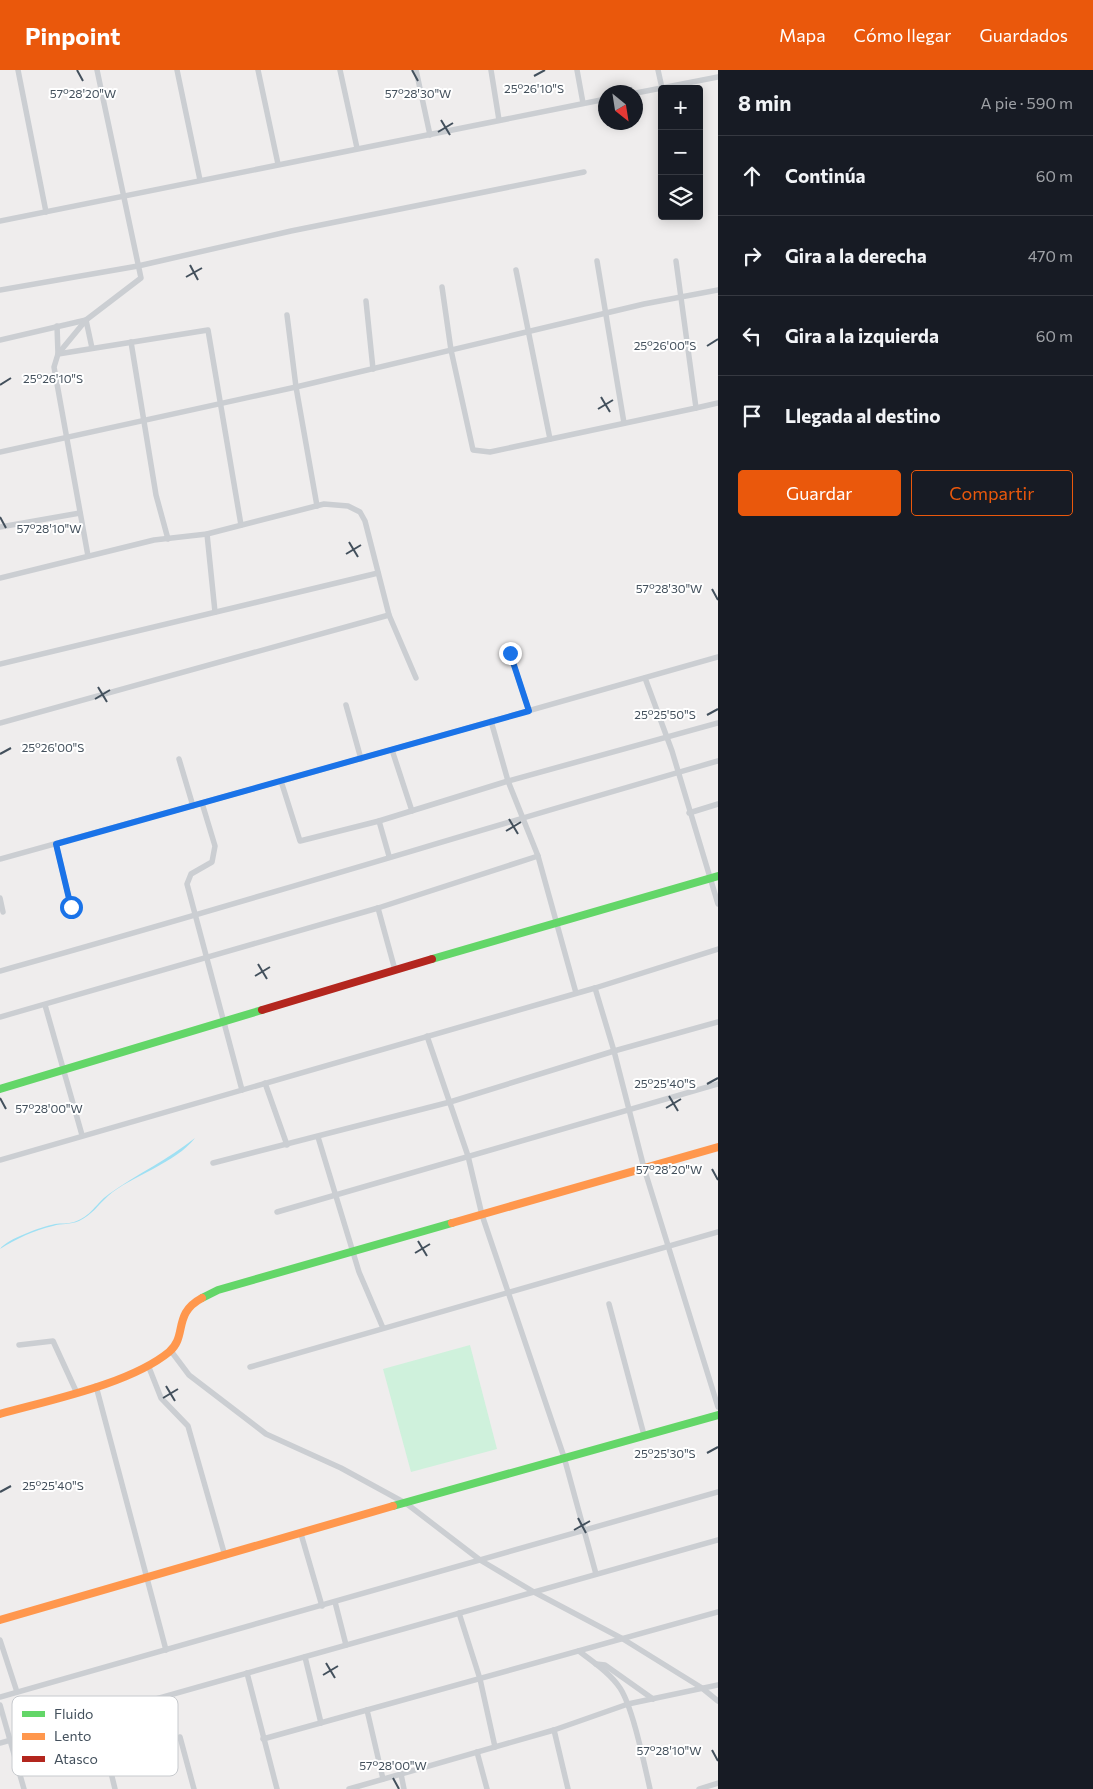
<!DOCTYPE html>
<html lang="es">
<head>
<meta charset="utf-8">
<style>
	:root { --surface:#171b24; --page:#242831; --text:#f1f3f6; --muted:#9ea1a6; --line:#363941; --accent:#ea580c }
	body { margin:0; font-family:Commissioner,sans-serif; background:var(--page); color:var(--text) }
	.controls { position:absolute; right:15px; top:15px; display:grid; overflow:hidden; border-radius:5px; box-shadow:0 2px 12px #0003 }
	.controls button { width:45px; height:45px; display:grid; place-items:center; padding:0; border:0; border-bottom:1px solid var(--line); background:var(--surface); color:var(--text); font:25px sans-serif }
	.compass { position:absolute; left:598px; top:15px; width:45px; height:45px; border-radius:50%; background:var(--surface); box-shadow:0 2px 12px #0003; rotate:150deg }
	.stop { position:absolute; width:15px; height:15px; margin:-11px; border:4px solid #1a73e8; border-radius:50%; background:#fff }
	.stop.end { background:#1a73e8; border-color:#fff; box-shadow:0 1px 5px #0008 }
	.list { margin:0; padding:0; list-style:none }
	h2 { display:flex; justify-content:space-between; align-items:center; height:65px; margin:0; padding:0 20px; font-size:21px }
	h2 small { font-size:16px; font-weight:400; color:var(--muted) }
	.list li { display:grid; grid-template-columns:32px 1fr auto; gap:15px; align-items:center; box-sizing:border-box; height:80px; padding:0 20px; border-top:1px solid var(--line) }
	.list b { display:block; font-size:19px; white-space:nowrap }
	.list em { font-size:16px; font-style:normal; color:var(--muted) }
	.actions { display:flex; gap:10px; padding:15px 20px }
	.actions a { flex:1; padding:11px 0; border:1px solid var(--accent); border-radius:5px; text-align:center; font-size:18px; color:var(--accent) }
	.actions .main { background:var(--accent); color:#fff }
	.icon { flex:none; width:28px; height:28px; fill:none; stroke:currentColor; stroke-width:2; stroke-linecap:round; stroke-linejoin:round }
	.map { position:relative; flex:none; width:718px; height:1719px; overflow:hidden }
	header { display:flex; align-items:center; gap:30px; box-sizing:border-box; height:70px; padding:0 25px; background:var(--accent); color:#fff }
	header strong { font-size:24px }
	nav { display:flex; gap:28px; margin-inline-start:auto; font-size:18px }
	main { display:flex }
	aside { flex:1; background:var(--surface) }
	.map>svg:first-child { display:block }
</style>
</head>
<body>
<header>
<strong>Pinpoint</strong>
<nav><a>Mapa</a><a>Cómo llegar</a><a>Guardados</a></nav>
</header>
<main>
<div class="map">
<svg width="718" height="1719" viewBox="0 0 718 1719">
	<rect width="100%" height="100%" fill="#efeded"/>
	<polygon fill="#cff1dc" points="470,1275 497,1379 411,1402 383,1299"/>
	<path fill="#9fe0f3" d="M195,1068C176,1093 131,1106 108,1126C98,1135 92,1145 79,1151C70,1155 62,1153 53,1156C34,1160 16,1169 0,1179C7,1169 41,1157 55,1154C61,1153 68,1154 74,1152C92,1146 95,1134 109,1124C137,1104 169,1089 195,1068Z"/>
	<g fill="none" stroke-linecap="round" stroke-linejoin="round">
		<g stroke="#cbced2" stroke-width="5.5">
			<polyline points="18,0 46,142"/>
			<polyline points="177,0 200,110"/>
			<polyline points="258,0 278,94"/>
			<polyline points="340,0 357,78"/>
			<polyline points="416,0 430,65"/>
			<polyline points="491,0 499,50"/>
			<polyline points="577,0 583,33"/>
			<polyline points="658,0 662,18"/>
			<polyline points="636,23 718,7"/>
			<polyline points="0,151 606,29"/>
			<polyline points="597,191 624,353"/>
			<polyline points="516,200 550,369"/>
			<polyline points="442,217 451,280 473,380 490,382 696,338 676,191"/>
			<polyline points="0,220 138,196 291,161 584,102"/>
			<polyline points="366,231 373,299"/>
			<polyline points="287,245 296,317 317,436"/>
			<polyline points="57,256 58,284 208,260 241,455"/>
			<polyline points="0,270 86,250 141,208 97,0"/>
			<polyline points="131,272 156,425 168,469"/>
			<polyline points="696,338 718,333"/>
			<polyline points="0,382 296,317 644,234 718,220"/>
			<polyline points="0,457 80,443"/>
			<polyline points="207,464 215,542"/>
			<polyline points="88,486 54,297 58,284 86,250 92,278"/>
			<polyline points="0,508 154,470 207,464 324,434 348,436 360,442 365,451 389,545 416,608"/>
			<polyline points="510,583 529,641"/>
			<polyline points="0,594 378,503"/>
			<polyline points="645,608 672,681 718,834"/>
			<polyline points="346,635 361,689"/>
			<polyline points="491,651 508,711 538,786 576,923"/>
			<polyline points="0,653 389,545"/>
			<polyline points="392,680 412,741"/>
			<polyline points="179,689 193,736"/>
			<polyline points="202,733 215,776 212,792 191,804 187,814 242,1020"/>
			<polyline points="689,743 718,734"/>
			<polyline points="379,751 300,771 281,711 718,587"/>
			<polyline points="56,774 71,837"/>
			<polyline points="389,786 379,751 508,711 718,653"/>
			<polyline points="0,789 281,711"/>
			<polyline points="0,828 3,842"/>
			<polyline points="378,838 395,900"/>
			<path d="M0,901C240,834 478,760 718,691"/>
			<polyline points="595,918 614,981 644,1098 718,1337"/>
			<polyline points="45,935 82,1065"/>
			<polyline points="0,947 378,838 538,786"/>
			<polyline points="427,966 468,1086 482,1145 564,1387 596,1504"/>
			<polyline points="265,1013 287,1075"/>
			<polyline points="318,1067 359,1202 383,1258"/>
			<polyline points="0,1090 595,918 718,879"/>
			<polyline points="213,1093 450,1032 614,981 718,952"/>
			<polyline points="277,1142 718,1014"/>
			<polyline points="609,1234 644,1365"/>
			<polyline points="19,1275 53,1271 76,1321"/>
			<polyline points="171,1281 189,1305 266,1364 341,1398 407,1434 480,1490 534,1522 623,1569 702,1618 718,1631"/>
			<polyline points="148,1295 161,1328 188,1356 225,1486"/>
			<polyline points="250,1297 718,1162"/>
			<polyline points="96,1316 166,1580"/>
			<polyline points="301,1464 322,1536"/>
			<polyline points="335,1532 346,1575"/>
			<polyline points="459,1543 480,1609 495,1677"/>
			<polyline points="0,1570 17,1622"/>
			<path d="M579,1581C593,1592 610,1603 620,1618C633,1638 644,1693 650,1719"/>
			<polyline points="305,1587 321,1653"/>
			<polyline points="596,1594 605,1595 653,1629"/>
			<polyline points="247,1603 277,1719"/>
			<polyline points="0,1627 718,1422"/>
			<polyline points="0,1635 24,1719"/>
			<polyline points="367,1640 383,1709"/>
			<polyline points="97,1645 115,1719"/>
			<polyline points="554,1660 568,1719"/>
			<polyline points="180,1667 194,1719"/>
			<polyline points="263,1669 718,1542"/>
			<polyline points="0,1673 718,1470"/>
			<polyline points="477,1682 487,1719"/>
			<polyline points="401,1704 404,1719"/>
			<polyline points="349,1719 554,1660 628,1634 718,1615"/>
			<polyline points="699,1719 718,1713"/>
		</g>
		<g stroke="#63d668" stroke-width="8">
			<polyline points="432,889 718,806"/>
			<polyline points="0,1019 262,940"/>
			<polyline points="202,1228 218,1220 452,1153"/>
			<polyline points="393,1436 718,1345"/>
		</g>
		<g stroke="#ff974d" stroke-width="8">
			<polyline points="452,1153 718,1077"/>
			<path d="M0,1344C50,1330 130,1314 169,1282C188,1266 172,1244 202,1228"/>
			<polyline points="0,1550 393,1436"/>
		</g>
		<polyline stroke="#b3261e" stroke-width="8" points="262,940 432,889"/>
	</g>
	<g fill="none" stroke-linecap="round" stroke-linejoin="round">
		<polyline stroke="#1a73e8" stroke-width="6" points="71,837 56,774 529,641 510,583"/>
	</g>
	<path fill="none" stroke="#43505c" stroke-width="2" d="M77,0L83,11M412,0L418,11M534,6L545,0M441,50L450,65M438,62L453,53M190,195L198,210M186,207L202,198M707,276L718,269M0,315L11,308M601,327L610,342M598,339L613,330M0,447L6,458M349,472L358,487M346,484L361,475M712,519L718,530M98,617L107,632M95,629L110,620M707,645L718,639M0,684L11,678M509,749L518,764M506,761L521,752M258,894L267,909M255,906L270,897M707,1014L718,1008M669,1026L678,1041M0,1028L6,1039M666,1038L681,1029M712,1099L718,1110M418,1171L427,1186M415,1183L430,1174M166,1316L175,1331M163,1328L178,1319M707,1383L718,1377M0,1422L11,1416M578,1448L586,1463M574,1460L590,1451M326,1593L335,1608M323,1605L338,1596M712,1680L718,1691M393,1708L399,1719"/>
	<rect x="12" y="1626" width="166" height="80" rx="8" fill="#fff" stroke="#c7cace" stroke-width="1"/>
	<rect x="22" y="1641" width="23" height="6" fill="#63d668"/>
	<rect x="22" y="1663" width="23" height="7" fill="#ff974d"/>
	<rect x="22" y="1686" width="23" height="6" fill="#b3261e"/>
	<g font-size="14" fill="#43505c">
		<text x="54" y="1649">Fluido</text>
		<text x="54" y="1671">Lento</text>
		<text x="54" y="1694">Atasco</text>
	</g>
	<g font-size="12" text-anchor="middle" fill="#43505c" stroke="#fff" stroke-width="4" stroke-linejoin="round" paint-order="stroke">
		<text x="534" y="23">25°26'10"S</text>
		<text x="418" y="28">57°28'30"W</text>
		<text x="83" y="28">57°28'20"W</text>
		<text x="665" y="280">25°26'00"S</text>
		<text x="53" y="313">25°26'10"S</text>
		<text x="49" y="463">57°28'10"W</text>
		<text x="669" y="523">57°28'30"W</text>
		<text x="665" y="649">25°25'50"S</text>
		<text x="53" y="682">25°26'00"S</text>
		<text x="665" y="1018">25°25'40"S</text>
		<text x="49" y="1043">57°28'00"W</text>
		<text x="669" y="1104">57°28'20"W</text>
		<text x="665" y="1388">25°25'30"S</text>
		<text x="53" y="1420">25°25'40"S</text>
		<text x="669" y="1685">57°28'10"W</text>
		<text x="393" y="1700">57°28'00"W</text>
	</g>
</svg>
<div class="controls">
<button>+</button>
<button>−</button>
<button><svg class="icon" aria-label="layers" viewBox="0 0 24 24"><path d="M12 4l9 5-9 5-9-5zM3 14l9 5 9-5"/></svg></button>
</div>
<svg class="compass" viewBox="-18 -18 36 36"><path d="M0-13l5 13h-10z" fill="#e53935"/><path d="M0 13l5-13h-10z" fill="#9ea1a6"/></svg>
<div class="stop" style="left:71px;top:837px"></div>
<div class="stop end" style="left:510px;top:583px"></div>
</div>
<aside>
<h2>8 min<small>A pie · 590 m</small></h2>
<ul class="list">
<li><svg class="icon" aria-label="ahead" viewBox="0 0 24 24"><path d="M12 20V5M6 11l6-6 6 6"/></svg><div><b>Continúa</b></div><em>60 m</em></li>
<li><svg class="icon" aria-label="right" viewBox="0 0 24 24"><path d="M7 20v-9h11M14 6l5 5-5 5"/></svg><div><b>Gira a la derecha</b></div><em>470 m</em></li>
<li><svg class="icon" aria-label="left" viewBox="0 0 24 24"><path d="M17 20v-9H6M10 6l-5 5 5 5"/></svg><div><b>Gira a la izquierda</b></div><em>60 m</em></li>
<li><svg class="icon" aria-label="arrive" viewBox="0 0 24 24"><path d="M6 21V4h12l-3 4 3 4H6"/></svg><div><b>Llegada al destino</b></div></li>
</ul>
<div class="actions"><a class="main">Guardar</a><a>Compartir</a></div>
</aside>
</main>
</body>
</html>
